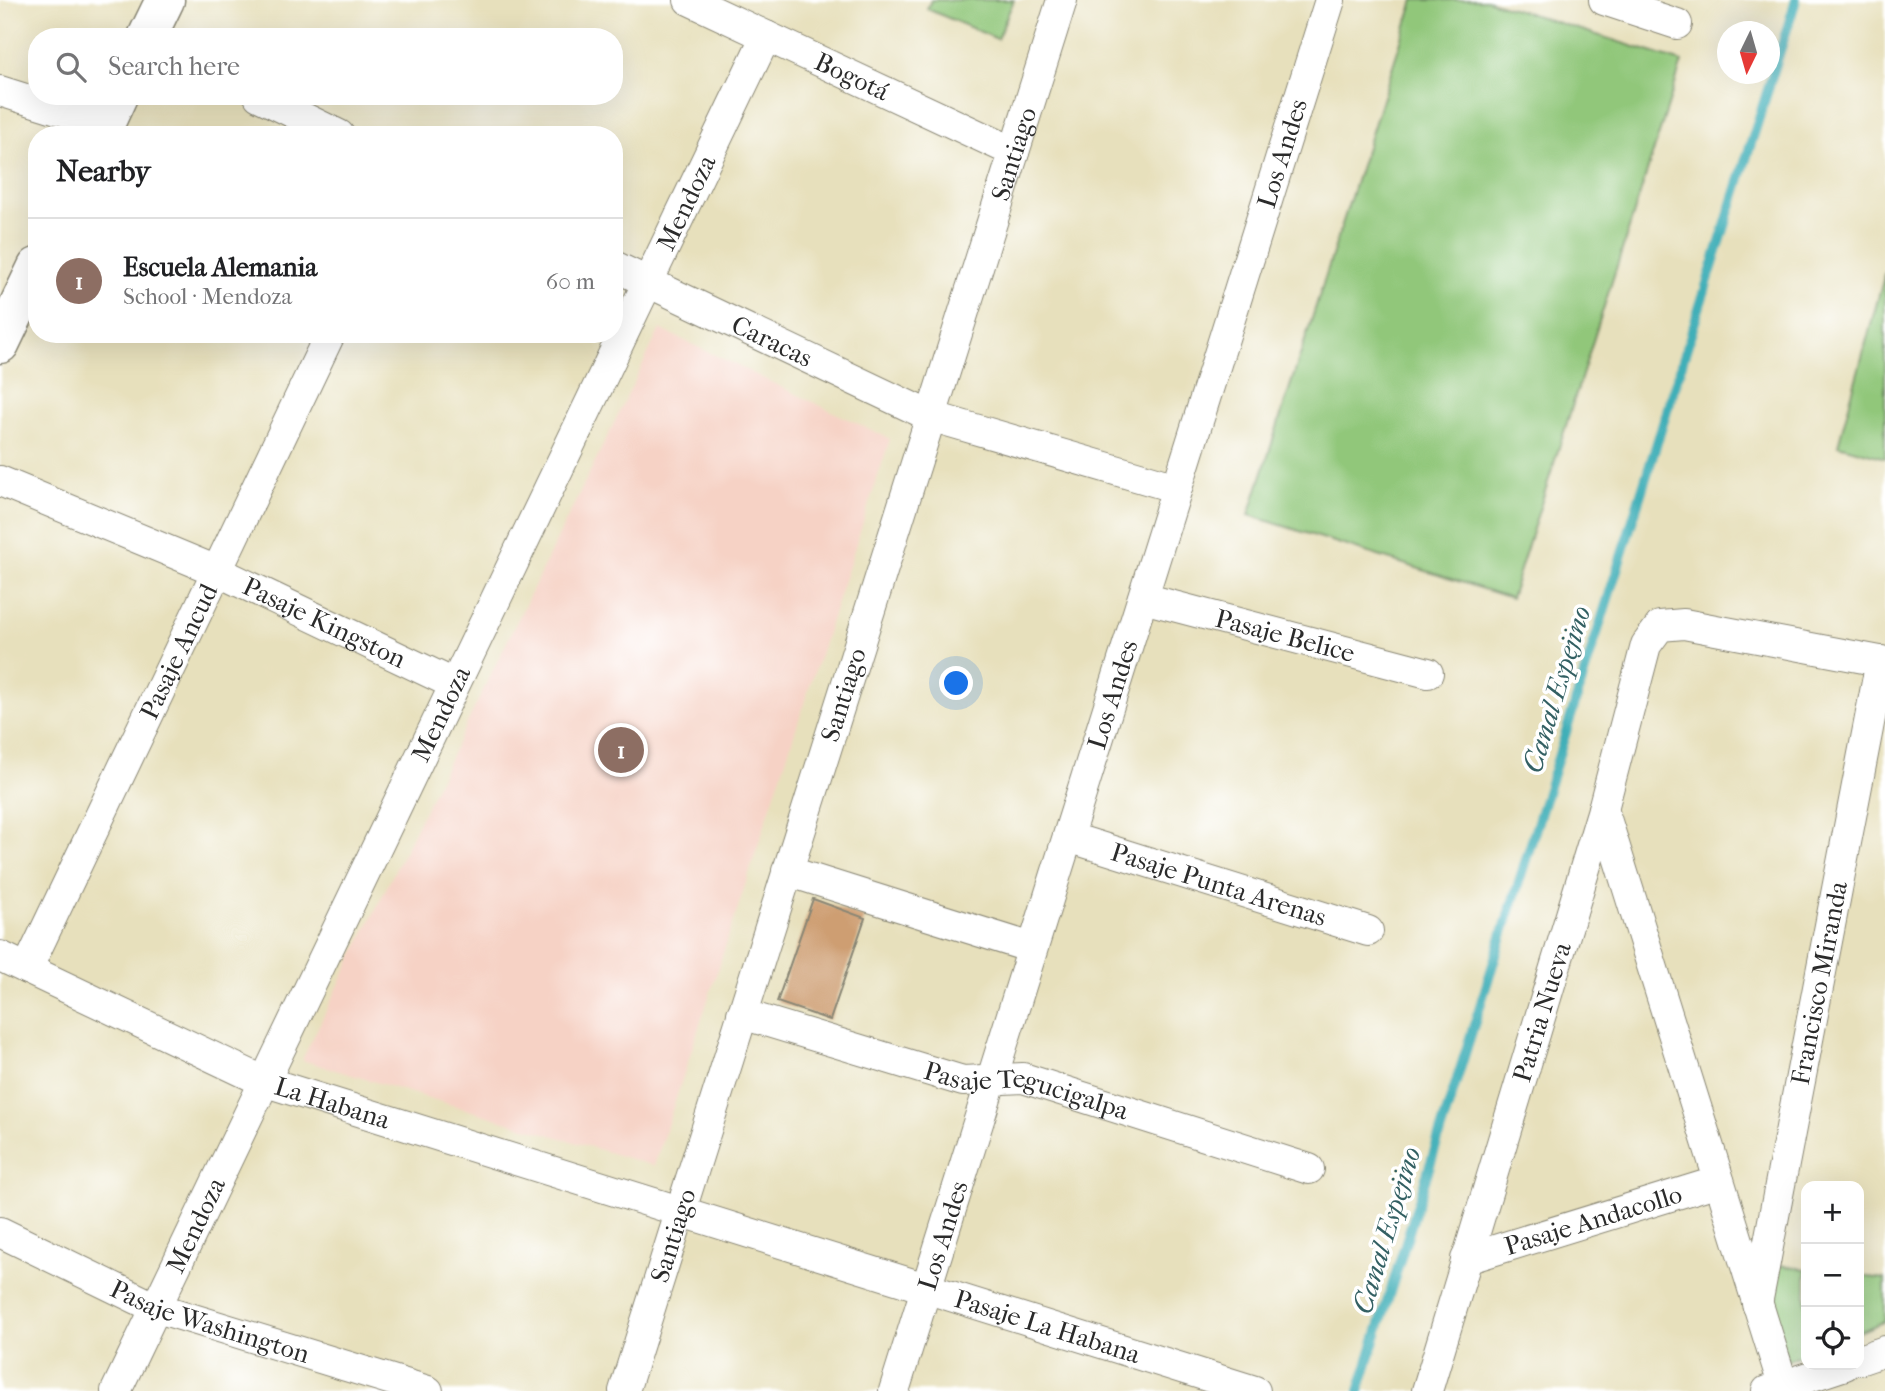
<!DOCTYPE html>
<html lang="en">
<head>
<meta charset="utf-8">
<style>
	:root { --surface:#fff; --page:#f2f2f2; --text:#202124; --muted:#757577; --line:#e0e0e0; --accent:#1f6fb2 }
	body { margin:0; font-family:"IM FELL French Canon",serif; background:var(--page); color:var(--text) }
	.controls { position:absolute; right:21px; bottom:21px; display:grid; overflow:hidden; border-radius:14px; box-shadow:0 7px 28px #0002 }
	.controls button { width:63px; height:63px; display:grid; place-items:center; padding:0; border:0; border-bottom:2px solid var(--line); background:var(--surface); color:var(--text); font:35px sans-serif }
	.compass { position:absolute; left:1717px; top:21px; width:63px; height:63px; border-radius:50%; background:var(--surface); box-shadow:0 7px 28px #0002; rotate:185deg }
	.you { position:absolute; left:957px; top:684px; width:24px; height:24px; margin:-18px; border:5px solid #fff; border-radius:50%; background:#1a73e8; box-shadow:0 0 0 10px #1a73e833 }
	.badge { display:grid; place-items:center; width:46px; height:46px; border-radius:50%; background:var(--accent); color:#fff; font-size:23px; font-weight:700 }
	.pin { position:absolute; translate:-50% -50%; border:4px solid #fff; box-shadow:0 2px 7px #0006 }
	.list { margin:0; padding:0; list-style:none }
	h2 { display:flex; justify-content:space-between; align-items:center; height:91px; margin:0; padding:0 28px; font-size:30px }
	h2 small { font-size:23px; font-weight:400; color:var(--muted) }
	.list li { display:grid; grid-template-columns:46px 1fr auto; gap:21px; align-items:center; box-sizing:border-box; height:126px; padding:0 28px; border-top:2px solid var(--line) }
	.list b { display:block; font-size:26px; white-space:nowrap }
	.list p { margin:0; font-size:23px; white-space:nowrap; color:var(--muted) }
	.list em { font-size:23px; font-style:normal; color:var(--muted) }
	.icon { flex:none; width:38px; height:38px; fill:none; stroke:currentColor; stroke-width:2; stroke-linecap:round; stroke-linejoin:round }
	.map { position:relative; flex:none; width:1885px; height:1391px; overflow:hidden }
	.search { position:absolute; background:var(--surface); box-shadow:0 7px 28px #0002; left:28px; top:28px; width:595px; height:77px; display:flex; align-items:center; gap:18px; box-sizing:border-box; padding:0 24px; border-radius:28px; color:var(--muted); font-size:26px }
	.panel { position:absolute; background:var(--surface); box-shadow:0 7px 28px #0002; left:28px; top:126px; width:595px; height:217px; border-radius:28px }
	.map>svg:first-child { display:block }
</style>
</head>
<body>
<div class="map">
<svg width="1885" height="1391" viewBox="0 0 1885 1391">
	<rect width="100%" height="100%" fill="#fff"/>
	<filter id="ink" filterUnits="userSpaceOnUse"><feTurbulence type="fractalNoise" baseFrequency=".0143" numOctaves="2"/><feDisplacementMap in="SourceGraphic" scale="14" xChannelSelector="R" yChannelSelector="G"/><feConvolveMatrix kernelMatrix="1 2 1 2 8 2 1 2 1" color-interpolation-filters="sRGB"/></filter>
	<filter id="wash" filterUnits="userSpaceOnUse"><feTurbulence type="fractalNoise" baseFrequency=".00686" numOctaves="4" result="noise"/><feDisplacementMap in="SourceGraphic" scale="28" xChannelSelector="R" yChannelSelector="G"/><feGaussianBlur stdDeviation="1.57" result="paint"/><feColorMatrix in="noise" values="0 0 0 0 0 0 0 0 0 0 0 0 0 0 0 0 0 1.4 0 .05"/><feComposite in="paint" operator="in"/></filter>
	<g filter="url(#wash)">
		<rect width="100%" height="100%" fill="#e7e0bc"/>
		<polygon fill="#f6d2c5" points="660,329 890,439 654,1166 302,1060"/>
		<g fill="#91c77a" stroke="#5e7952" stroke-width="2">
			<polygon points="931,0 1014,0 997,39 927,9"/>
			<polygon points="1414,0 1487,0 1682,62 1511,598 1249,515"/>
			<polygon points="1885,273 1885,458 1838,445"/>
			<polygon points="1779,1265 1806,1269 1806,1353 1787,1360 1770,1311"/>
			<polygon points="1859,1276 1885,1279 1885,1321 1859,1332"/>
		</g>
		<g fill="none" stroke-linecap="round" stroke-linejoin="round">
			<polyline stroke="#3fafb8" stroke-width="10" points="1359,1391 1796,0"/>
		</g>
		<g id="blocks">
			<polygon fill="#ce9e72" points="813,899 865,918 830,1020 777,1002"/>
		</g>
	</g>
	<g filter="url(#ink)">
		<use href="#blocks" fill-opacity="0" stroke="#898674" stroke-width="2"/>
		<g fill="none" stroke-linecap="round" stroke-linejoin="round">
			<g stroke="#898674" stroke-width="32">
				<g id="minor">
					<path id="s1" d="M689,0L1014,152"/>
					<polyline points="1604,0 1677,24"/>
					<polyline points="0,91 105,124"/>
					<polyline points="259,96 339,135"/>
					<path id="s2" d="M614,266L930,416L1177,488"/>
					<path id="s3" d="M0,481L217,571L454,684"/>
					<path id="s4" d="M1143,598L1428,673"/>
					<polyline points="1603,809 1785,1391"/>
					<path id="s5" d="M1068,837L1368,931"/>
					<polyline points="787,871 1032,948"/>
					<path id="s6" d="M0,956L263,1081L1255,1391"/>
					<path id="s7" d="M27,969L330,334"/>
					<path id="s8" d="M742,1014L963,1081L1023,1078L1309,1169"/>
					<path id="s9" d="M0,1232L154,1307L428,1391"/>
					<path id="s10" d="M1466,1259L1719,1181"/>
					<path id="s11" d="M1757,1304L1881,661"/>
					<polyline points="1859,1360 1885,1351"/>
					<path id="s12" d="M116,1391L766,36"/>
					<path id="s13" d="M624,1391L1062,0"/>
					<path id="s14" d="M894,1391L1330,0"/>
					<path id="s15" d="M1427,1391L1603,809L1646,645L1660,626L1684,624L1885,662"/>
					<polyline points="1767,1391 1845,1365"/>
				</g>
			</g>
			<g stroke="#898674" stroke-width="41">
				<g id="secondary">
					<polyline points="147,37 165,0"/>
					<polyline points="100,135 118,96"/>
					<polyline points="0,344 37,267"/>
				</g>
			</g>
			<use href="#minor" stroke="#fff" stroke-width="30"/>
			<use href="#secondary" stroke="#fff" stroke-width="38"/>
		</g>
	</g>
	<g text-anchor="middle" stroke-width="7" stroke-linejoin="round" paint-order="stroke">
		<g font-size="26" fill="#2b2b2b" stroke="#fff">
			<text dy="9" stroke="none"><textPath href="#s1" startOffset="180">Bogotá</textPath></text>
			<text dy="9" stroke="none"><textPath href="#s13" startOffset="1297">Santiago</textPath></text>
			<text dy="9" stroke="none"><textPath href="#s14" startOffset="1297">Los Andes</textPath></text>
			<text dy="9" stroke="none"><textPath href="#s12" startOffset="1318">Mendoza</textPath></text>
			<text dy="9" stroke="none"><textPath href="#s2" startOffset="175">Caracas</textPath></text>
			<text dy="9" stroke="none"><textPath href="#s3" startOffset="354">Pasaje Kingston</textPath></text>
			<text dy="9" stroke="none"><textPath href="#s4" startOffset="147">Pasaje Belice</textPath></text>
			<text dy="9" stroke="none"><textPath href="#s7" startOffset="352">Pasaje Ancud</textPath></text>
			<text dy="9" stroke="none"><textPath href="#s13" startOffset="730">Santiago</textPath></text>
			<text dy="9" stroke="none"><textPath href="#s14" startOffset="730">Los Andes</textPath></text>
			<text dy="9" stroke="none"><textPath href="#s12" startOffset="751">Mendoza</textPath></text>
			<text dy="9" stroke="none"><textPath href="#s5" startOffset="158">Pasaje Punta Arenas</textPath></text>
			<text dy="9" stroke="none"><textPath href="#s11" startOffset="327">Francisco Miranda</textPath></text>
			<text dy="9" stroke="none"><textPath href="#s15" startOffset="396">Patria Nueva</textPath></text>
			<text dy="9" stroke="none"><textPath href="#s8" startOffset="296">Pasaje Tegucigalpa</textPath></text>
			<text dy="9" stroke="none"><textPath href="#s6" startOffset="364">La Habana</textPath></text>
			<text dy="9" stroke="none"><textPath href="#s10" startOffset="133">Pasaje Andacollo</textPath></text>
			<text dy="9" stroke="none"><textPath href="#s12" startOffset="184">Mendoza</textPath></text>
			<text dy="9" stroke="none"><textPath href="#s13" startOffset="163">Santiago</textPath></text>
			<text dy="9" stroke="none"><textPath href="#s14" startOffset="163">Los Andes</textPath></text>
			<text dy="9" stroke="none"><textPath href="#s9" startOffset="229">Pasaje Washington</textPath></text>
			<text dy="9" stroke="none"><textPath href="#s6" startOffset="1113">Pasaje La Habana</textPath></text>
		</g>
		<g font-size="28" font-style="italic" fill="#336063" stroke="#fff">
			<text transform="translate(1556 689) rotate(-73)" y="10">Canal Espejino</text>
			<text transform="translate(1386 1230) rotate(-73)" y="10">Canal Espejino</text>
		</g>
	</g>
</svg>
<div class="controls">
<button>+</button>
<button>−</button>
<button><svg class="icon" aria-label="locate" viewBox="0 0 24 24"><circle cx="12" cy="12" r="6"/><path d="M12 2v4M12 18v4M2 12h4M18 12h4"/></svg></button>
</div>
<svg class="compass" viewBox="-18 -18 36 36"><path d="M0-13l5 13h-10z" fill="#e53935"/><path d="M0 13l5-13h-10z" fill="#757577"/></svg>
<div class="you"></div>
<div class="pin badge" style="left:621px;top:750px;background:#8d6e63">1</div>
<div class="search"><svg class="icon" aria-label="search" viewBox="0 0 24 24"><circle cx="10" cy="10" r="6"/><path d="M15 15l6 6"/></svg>Search here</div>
<section class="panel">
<h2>Nearby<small></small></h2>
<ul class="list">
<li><span class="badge" style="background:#8d6e63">1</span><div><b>Escuela Alemania</b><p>School · Mendoza</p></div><em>60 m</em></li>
</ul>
</section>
</div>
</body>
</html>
